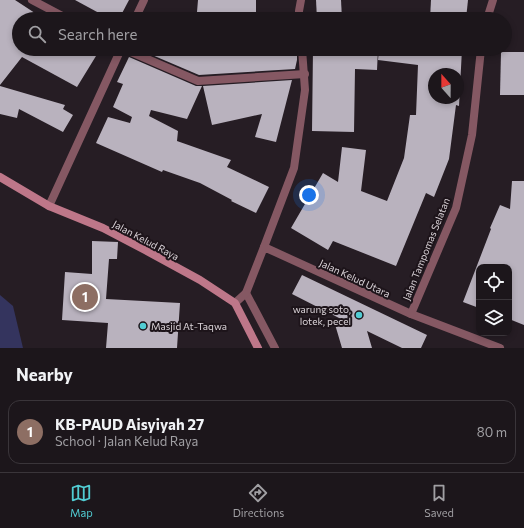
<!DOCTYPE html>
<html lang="en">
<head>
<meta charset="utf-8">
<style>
	:root { --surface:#1c161b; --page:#251f24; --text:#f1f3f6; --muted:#a09fa3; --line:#3a353a; --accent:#51ccd3 }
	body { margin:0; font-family:Commissioner,sans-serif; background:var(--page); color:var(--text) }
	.controls { position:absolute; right:12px; bottom:12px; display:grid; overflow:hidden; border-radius:8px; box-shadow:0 2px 6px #0003 }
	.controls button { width:36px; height:36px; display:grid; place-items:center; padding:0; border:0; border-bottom:1px solid var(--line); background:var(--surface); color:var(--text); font:20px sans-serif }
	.compass { position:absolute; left:428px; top:68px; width:36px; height:36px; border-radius:50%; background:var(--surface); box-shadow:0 2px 6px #0003; rotate:339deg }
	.you { position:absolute; left:309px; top:195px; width:14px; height:14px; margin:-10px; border:3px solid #fff; border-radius:50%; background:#1a73e8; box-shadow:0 0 0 6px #1a73e833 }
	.badge { display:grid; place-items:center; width:26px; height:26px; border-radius:50%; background:var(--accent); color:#fff; font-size:13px; font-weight:700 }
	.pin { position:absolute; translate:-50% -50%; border:2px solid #fff; box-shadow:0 1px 4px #0006 }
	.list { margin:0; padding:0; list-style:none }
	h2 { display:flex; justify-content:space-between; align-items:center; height:52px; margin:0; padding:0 16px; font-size:17px }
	h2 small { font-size:13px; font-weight:400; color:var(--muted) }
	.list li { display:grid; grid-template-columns:26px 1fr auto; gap:12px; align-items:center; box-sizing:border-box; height:64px; margin:0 8px 8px; padding:0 8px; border:1px solid var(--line); border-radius:12px }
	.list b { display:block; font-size:15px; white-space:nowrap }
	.list p { margin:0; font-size:13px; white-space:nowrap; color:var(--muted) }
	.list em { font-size:13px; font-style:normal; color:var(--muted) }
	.icon { flex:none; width:22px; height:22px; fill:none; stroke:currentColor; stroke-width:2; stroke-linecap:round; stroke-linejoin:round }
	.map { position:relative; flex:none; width:524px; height:348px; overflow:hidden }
	.search { position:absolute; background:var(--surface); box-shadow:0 2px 6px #0003; left:12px; right:12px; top:12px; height:44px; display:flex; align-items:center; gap:10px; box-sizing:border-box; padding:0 14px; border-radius:22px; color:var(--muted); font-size:15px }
	.sheet { height:124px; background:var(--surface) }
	nav { display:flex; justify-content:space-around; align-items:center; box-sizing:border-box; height:56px; border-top:1px solid var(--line); background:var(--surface); font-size:11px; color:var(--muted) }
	nav a { display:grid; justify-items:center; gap:2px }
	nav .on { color:var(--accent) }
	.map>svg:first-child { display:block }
</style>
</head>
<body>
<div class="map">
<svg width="524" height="348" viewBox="0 0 524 348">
	<rect width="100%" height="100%" fill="#261d24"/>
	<polygon fill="#34345e" points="0,295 13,306 23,348 0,348"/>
	<g fill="#b9b2be" fill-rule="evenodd">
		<polygon points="0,0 15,0 44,19 19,19 19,49 85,49 96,56 77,87 22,57 0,85"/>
		<polygon points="75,0 129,0 119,19 110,19"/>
		<polygon points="198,0 256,0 256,19 233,19 233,15 197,12"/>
		<polygon points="316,0 341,0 342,19 317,19"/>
		<polygon points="431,0 468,0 466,19 430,19"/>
		<polygon points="138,49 297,49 297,60 295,69 199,75"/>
		<polygon points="313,49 378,49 377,70 355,69 354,132 312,131"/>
		<path d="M379,49H462L459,106L456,105L449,159L434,197L426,193L396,266L333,241L328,250L291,228L323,173L338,182L342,147L366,150L361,191L387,201L404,158L410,115H416L418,65L378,60ZM434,74H458V98H434Z"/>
		<polygon points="501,52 524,52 524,95 500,95"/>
		<polygon points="129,57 196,86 202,86 187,119 151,110 149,116 178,131 177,141 231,160 227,167 269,187 256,213 231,201 232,200 200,183 163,170 162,172 96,143 108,117 130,123 132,117 113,107 123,84 117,82"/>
		<polygon points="292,80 276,142 255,137 262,114 212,125 203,86"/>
		<polygon points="0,86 65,105 63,109 73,115 63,132 19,109 17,118 0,114"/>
		<polygon points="512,181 524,181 524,325 509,319 509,267 479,267 479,308 463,302 491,229 490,228 500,205 510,209"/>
		<polygon points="92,241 118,242 117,259 109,259 106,299 180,303 177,348 106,348 108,323 62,320 65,272 92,274"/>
		<polygon points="302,275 427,335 421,348 402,348 367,331 372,348 342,348 334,321 341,319 292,294"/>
	</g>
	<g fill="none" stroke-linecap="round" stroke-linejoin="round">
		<polyline stroke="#855863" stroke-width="8" points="246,293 275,348"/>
		<g stroke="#855863" stroke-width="8">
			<polyline points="32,0 68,19"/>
			<polyline points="135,19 144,0"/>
			<polyline points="299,19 299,11 301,0"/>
			<polyline points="487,19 493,0"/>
			<polyline points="124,49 198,81 305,74"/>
			<polyline points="49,206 121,49"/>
			<polyline points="264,247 294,168 305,90 302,49"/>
			<polyline points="235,303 246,293 264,247 411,314 500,348"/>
			<polyline points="411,314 456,208 472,135 481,49"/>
		</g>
		<polyline stroke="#be7789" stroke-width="8" points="0,177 49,206 103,228 145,250 200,280 235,303 258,348"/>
	</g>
	<g fill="#51ccd3" stroke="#1d141a" stroke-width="1.5">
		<circle cx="359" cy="315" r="4"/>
		<circle cx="143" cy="326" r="4"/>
	</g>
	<g text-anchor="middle" stroke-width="4" stroke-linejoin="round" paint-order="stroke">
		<g font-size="10" fill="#dbd4d9" stroke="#1d141a">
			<text transform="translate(146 240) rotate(28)" y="4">Jalan Kelud Raya</text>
			<text transform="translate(426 249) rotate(-68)" y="4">Jalan Tampomas Selatan</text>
			<text transform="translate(355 278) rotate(25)" y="4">Jalan Kelud Utara</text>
		</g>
		<g font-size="10" fill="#dbd4d9" stroke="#1d141a" text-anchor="end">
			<text x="351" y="313">warung soto,<tspan x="351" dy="12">lotek, pecel</tspan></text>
			<text x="151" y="330" text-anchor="start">Masjid At-Taqwa</text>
		</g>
	</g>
</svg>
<div class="controls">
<button><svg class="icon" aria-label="locate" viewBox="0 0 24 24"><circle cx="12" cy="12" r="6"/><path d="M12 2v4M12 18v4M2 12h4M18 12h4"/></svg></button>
<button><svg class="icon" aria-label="layers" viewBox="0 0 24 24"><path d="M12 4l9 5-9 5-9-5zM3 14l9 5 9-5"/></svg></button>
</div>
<svg class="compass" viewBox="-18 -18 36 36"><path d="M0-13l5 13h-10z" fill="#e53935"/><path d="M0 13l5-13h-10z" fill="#a09fa3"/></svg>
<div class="you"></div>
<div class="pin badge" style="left:85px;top:297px;background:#8d6e63">1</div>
<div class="search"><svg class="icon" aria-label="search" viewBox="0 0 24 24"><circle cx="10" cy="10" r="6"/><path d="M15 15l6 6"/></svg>Search here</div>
</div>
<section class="sheet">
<h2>Nearby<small></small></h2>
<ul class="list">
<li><span class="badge" style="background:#8d6e63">1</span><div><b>KB-PAUD Aisyiyah 27</b><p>School · Jalan Kelud Raya</p></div><em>80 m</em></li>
</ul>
</section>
<nav>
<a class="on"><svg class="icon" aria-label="map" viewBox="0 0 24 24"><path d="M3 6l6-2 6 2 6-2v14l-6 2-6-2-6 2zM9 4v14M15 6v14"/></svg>Map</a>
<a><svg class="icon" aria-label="directions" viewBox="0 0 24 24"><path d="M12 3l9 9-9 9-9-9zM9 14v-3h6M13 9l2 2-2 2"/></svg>Directions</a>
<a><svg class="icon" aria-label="saved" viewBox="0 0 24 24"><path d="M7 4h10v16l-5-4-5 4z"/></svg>Saved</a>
</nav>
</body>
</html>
